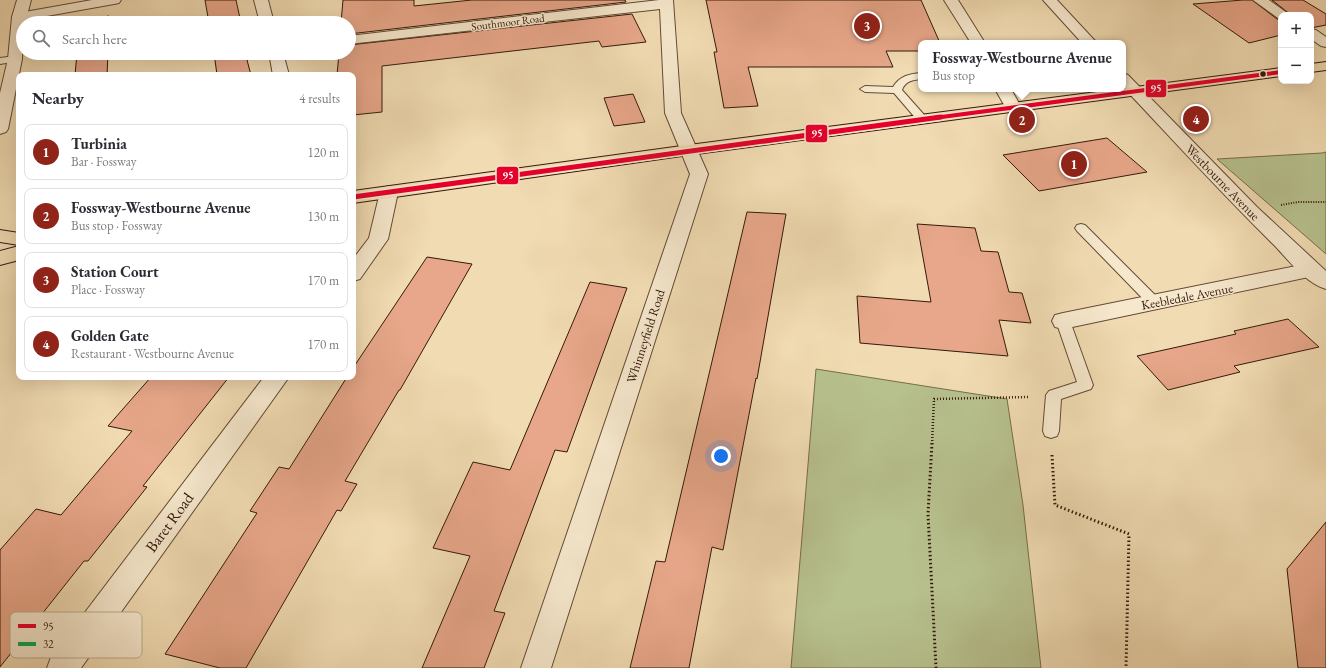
<!DOCTYPE html>
<html lang="en">
<head>
<meta charset="utf-8">
<style>
	:root { --surface:#fff; --page:#f7f7f7; --text:#2b2b33; --muted:#7c7c81; --line:#e1e1e2; --accent:#8f2418 }
	body { margin:0; font-family:"EB Garamond",serif; background:var(--page); color:var(--text) }
	.controls { position:absolute; right:12px; top:12px; display:grid; overflow:hidden; border-radius:8px; box-shadow:0 4px 16px #0002 }
	.controls button { width:36px; height:36px; display:grid; place-items:center; padding:0; border:0; border-bottom:1px solid var(--line); background:var(--surface); color:var(--text); font:20px sans-serif }
	.you { position:absolute; left:721px; top:456px; width:14px; height:14px; margin:-10px; border:3px solid #fff; border-radius:50%; background:#1a73e8; box-shadow:0 0 0 6px #1a73e833 }
	.badge { display:grid; place-items:center; width:26px; height:26px; border-radius:50%; background:var(--accent); color:#fff; font-size:13px; font-weight:700 }
	.pin { position:absolute; translate:-50% -50%; border:2px solid #fff; box-shadow:0 1px 4px #0006 }
	.popup { position:absolute; left:918px; top:40px; width:208px; height:52px; box-sizing:border-box; display:grid; place-content:center; border-radius:8px; background:var(--surface); filter:drop-shadow(0 1px 3px #0005); font-size:13px; white-space:nowrap; color:var(--muted) }
	.popup b { font-size:15px; color:var(--text) }
	.popup::after { content:''; position:absolute; left:50%; top:100%; margin-left:-8px; border:8px solid transparent; border-top-color:var(--surface) }
	.list { margin:0; padding:0; list-style:none }
	h2 { display:flex; justify-content:space-between; align-items:center; height:52px; margin:0; padding:0 16px; font-size:17px }
	h2 small { font-size:13px; font-weight:400; color:var(--muted) }
	.list li { display:grid; grid-template-columns:26px 1fr auto; gap:12px; align-items:center; box-sizing:border-box; height:56px; margin:0 8px 8px; padding:0 8px; border:1px solid var(--line); border-radius:8px }
	.list b { display:block; font-size:15px; white-space:nowrap }
	.list p { margin:0; font-size:13px; white-space:nowrap; color:var(--muted) }
	.list em { font-size:13px; font-style:normal; color:var(--muted) }
	.icon { flex:none; width:22px; height:22px; fill:none; stroke:currentColor; stroke-width:2; stroke-linecap:round; stroke-linejoin:round }
	.map { position:relative; flex:none; width:1326px; height:668px; overflow:hidden }
	.search { position:absolute; background:var(--surface); box-shadow:0 4px 16px #0002; left:16px; top:16px; width:340px; height:44px; display:flex; align-items:center; gap:10px; box-sizing:border-box; padding:0 14px; border-radius:22px; color:var(--muted); font-size:15px }
	.panel { position:absolute; background:var(--surface); box-shadow:0 4px 16px #0002; left:16px; top:72px; width:340px; height:308px; border-radius:8px }
	.map>svg:first-child { display:block }
</style>
</head>
<body>
<div class="map">
<svg width="1326" height="668" viewBox="0 0 1326 668">
	<rect width="100%" height="100%" fill="#f1dbb2"/>
	<filter id="stains"><feTurbulence type="fractalNoise" baseFrequency=".005" numOctaves="4"/><feColorMatrix values="0 0 0 0 .2 0 0 0 0 .09 0 0 0 0 .02 0 0 0 .5 -.17"/></filter>
	<radialGradient id="worn" r=".72"><stop offset=".6" stop-color="#630" stop-opacity="0"/><stop offset="1" stop-color="#630" stop-opacity=".3"/></radialGradient>
	<g fill="#b7c18e" stroke="#766d4c">
		<polygon points="1326,152 1326,254 1217,159 1322,153"/>
		<polygon points="816,369 1007,399 1023,505 1041,668 791,668"/>
	</g>
	<g fill="#e8a78a" stroke="#34190b">
		<polygon points="205,0 236,0 241,23 209,23"/>
		<polygon points="343,0 414,0 414,6 472,0 625,0 626,2 349,34 349,23 341,23"/>
		<polygon points="706,0 921,0 940,43 921,43 921,51 886,51 893,67 748,67 758,106 724,108 714,52 717,52"/>
		<polygon points="1243,0 1252,0 1277,19 1281,20 1281,35 1249,43 1193,4"/>
		<polygon points="1272,0 1303,0 1326,14 1326,25 1311,28 1311,15 1291,15"/>
		<polygon points="632,14 646,42 602,47 599,41 382,66 382,112 353,115 353,75 337,75 339,53 349,53 349,45"/>
		<polygon points="109,16 109,23 79,23 80,21"/>
		<polygon points="77,53 108,53 107,75 75,75"/>
		<polygon points="214,53 248,53 250,59 247,60 251,75 217,75"/>
		<polygon points="633,94 645,122 614,126 604,98"/>
		<polygon points="1107,138 1147,172 1039,191 1003,155"/>
		<polygon points="747,212 786,214 757,379 756,378 723,550 712,547 689,668 630,668 656,561 665,562"/>
		<polygon points="917,224 975,228 981,251 998,252 1009,292 1022,293 1031,323 999,320 1008,356 860,343 857,296 931,302"/>
		<polygon points="427,257 472,264 400,390 399,390 345,481 357,484 341,511 337,510 246,668 220,668 165,654 257,513 250,511 279,467 289,469 347,377 353,377 353,368"/>
		<polygon points="590,282 627,288 567,452 555,450 494,611 505,613 484,668 422,668 470,556 433,548 473,462 510,470"/>
		<polygon points="1288,319 1319,347 1234,366 1240,372 1168,390 1137,356 1236,334 1234,331"/>
		<polygon points="151,377 229,377 143,486 147,487 88,561 84,561 0,667 0,550 36,509 61,515 132,431 108,426"/>
		<polygon points="1326,522 1326,668 1298,668 1287,569"/>
	</g>
	<g fill="none" stroke-linecap="round" stroke-linejoin="round">
		<g stroke="#634a35" stroke-width="2">
			<g id="service">
				<polygon points="15,56 18,57 20,59 18,61 0,64 0,58"/>
				<path d="M921,73V79C913,80 905,81 902,90L926,117L927,119L926,121H918L894,93L865,92L860,89L865,86L893,87C900,76 909,74 921,73Z"/>
				<polygon points="1081,224 1085,225 1159,299 1161,302 1159,305 1154,307 1149,305 1077,231 1075,228 1077,225"/>
				<polygon points="1063,316 1068,317 1070,321 1093,385 1091,389 1061,399 1059,431 1057,436 1051,438 1045,436 1043,431 1046,395 1049,391 1077,382 1056,321 1058,317"/>
			</g>
		</g>
		<g stroke="#634a35" stroke-width="2">
			<g id="minor">
				<polygon points="92,0 121,0 119,3 114,4 19,21 14,20 12,17 14,14 19,13"/>
				<polygon points="254,0 268,0 274,23 260,23"/>
				<polygon points="659,0 673,0 681,113 708,174 551,668 521,668 690,174 665,113 660,9 349,44 349,36"/>
				<polygon points="944,0 958,0 985,43 971,43"/>
				<polygon points="1253,0 1269,0 1290,15 1281,15 1281,19 1278,18"/>
				<polygon points="1311,29 1316,30 1326,37 1326,47 1321,46 1311,39"/>
				<polygon points="269,53 283,53 289,75 273,75"/>
				<polygon points="995,89 1011,89 1021,107 1019,110 1013,112 1007,110"/>
				<polygon points="389,186 395,188 398,192 388,239 360,279 353,281 353,259 369,238 380,192 383,188"/>
				<polygon points="1311,263 1318,265 1321,270 1318,275 1063,329 1055,327 1052,321 1055,315 1063,313"/>
				<polygon points="264,377 289,377 81,668 47,668 51,657"/>
			</g>
		</g>
		<g stroke="#634a35" stroke-width="2">
			<g id="tertiary">
				<polygon points="17,0 31,0 25,23 23,23 22,59 8,129 6,132 0,134 0,93 8,59 12,17"/>
				<polygon points="1043,0 1057,0 1097,43 1082,43"/>
				<path d="M1123,73L1128,75L1257,207L1326,271V289C1306,283 1289,261 1275,246C1223,195 1173,140 1123,87Z"/>
			</g>
		</g>
		<g stroke="#34190b" stroke-width="2">
			<g id="primary">
				<polygon points="1326,62 1326,70 1311,72 1311,64"/>
				<polygon points="1281,68 1281,76 689,155 353,203 353,191 689,145"/>
				<polygon points="0,230 19,233 19,245 0,242"/>
				<polygon points="19,246 19,260 0,265 0,251"/>
			</g>
		</g>
		<polyline stroke="#34190b" stroke-width="2" stroke-dasharray="1 1.5" stroke-linecap="butt" points="1281,205 1298,202 1326,202"/>
		<polyline stroke="#34190b" stroke-width="2.5" stroke-dasharray="1 2" stroke-linecap="butt" points="932,444 934,399 1028,397"/>
		<g stroke="#34190b" stroke-width="3" stroke-dasharray="1.5 2.5" stroke-linecap="butt">
			<polyline points="932,443 928,514 936,668"/>
			<polyline points="1052,455 1055,505 1129,534 1126,668"/>
		</g>
		<use href="#service" fill="#f6e8cd" fill-rule="evenodd"/>
		<use href="#minor" fill="#f6e8cd" fill-rule="evenodd"/>
		<use href="#tertiary" fill="#f6e8cd" fill-rule="evenodd"/>
		<use href="#primary" fill="#f1dbb2" fill-rule="evenodd"/>
		<g stroke="#f6e8cd" stroke-width="6">
			<polyline id="bus-1-far1" points="934,118 1281,72"/>
		</g>
		<g stroke="#f6e8cd" stroke-width="8">
			<polyline id="bus-1" points="353,197 941,117"/>
		</g>
		<use href="#bus-1-far1" stroke="#e4002b" stroke-width="4"/>
		<use href="#bus-1" stroke="#e4002b" stroke-width="5"/>
	</g>
	<circle fill="#34190b" stroke="#f6e8cd" stroke-width="1.5" cx="1263" cy="74" r="3.5"/>
	<g text-anchor="middle" stroke-width="3" stroke-linejoin="round" paint-order="stroke">
		<g font-size="11" fill="#34190b" stroke="#f6e8cd">
			<text transform="translate(508 22) rotate(-7)" y="4">Southmoor Road</text>
		</g>
		<g font-size="13" fill="#34190b" stroke="#f6e8cd">
			<text transform="translate(1223 182) rotate(46)" y="5">Westbourne Avenue</text>
			<text transform="translate(1187 296) rotate(-11)" y="5">Keebledale Avenue</text>
			<text transform="translate(645 336) rotate(-72)" y="5">Whinneyfield Road</text>
		</g>
		<g font-size="16" fill="#34190b" stroke="#f6e8cd">
			<text transform="translate(169 522) rotate(-54)" y="6">Baret Road</text>
		</g>
	</g>
	<rect x="10" y="612" width="132" height="46" rx="6" fill="#f6e8cd" stroke="#bcaa93" stroke-width="1"/>
	<rect x="18" y="624" width="18" height="4" fill="#e4002b"/>
	<rect x="18" y="642" width="18" height="4" fill="#00a651"/>
	<g font-size="11" fill="#34190b">
		<text x="43" y="630">95</text>
		<text x="43" y="648">32</text>
	</g>
	<g stroke="#f6e8cd" stroke-width="1.5">
		<rect x="1145" y="79" width="22" height="19" rx="4" fill="#e4002b"/>
		<rect x="805" y="124" width="23" height="19" rx="4" fill="#e4002b"/>
		<rect x="496" y="166" width="23" height="19" rx="4" fill="#e4002b"/>
	</g>
	<g font-size="11" text-anchor="middle" font-weight="bold" fill="#fff">
		<text x="1156" y="92">95</text>
		<text x="817" y="137">95</text>
		<text x="508" y="179">95</text>
	</g>
	<rect width="100%" height="100%" filter="url(#stains)"/>
	<rect width="100%" height="100%" fill="url(#worn)"/>
</svg>
<div class="controls">
<button>+</button>
<button>−</button>
</div>
<div class="you"></div>
<div class="pin badge" style="left:1074px;top:164px">1</div>
<div class="pin badge" style="left:1022px;top:120px">2</div>
<div class="popup"><b>Fossway-Westbourne Avenue</b>Bus stop</div>
<div class="pin badge" style="left:867px;top:26px">3</div>
<div class="pin badge" style="left:1196px;top:119px">4</div>
<div class="search"><svg class="icon" aria-label="search" viewBox="0 0 24 24"><circle cx="10" cy="10" r="6"/><path d="M15 15l6 6"/></svg>Search here</div>
<section class="panel">
<h2>Nearby<small>4 results</small></h2>
<ul class="list">
<li><span class="badge">1</span><div><b>Turbinia</b><p>Bar · Fossway</p></div><em>120 m</em></li>
<li><span class="badge">2</span><div><b>Fossway-Westbourne Avenue</b><p>Bus stop · Fossway</p></div><em>130 m</em></li>
<li><span class="badge">3</span><div><b>Station Court</b><p>Place · Fossway</p></div><em>170 m</em></li>
<li><span class="badge">4</span><div><b>Golden Gate</b><p>Restaurant · Westbourne Avenue</p></div><em>170 m</em></li>
</ul>
</section>
</div>
</body>
</html>
